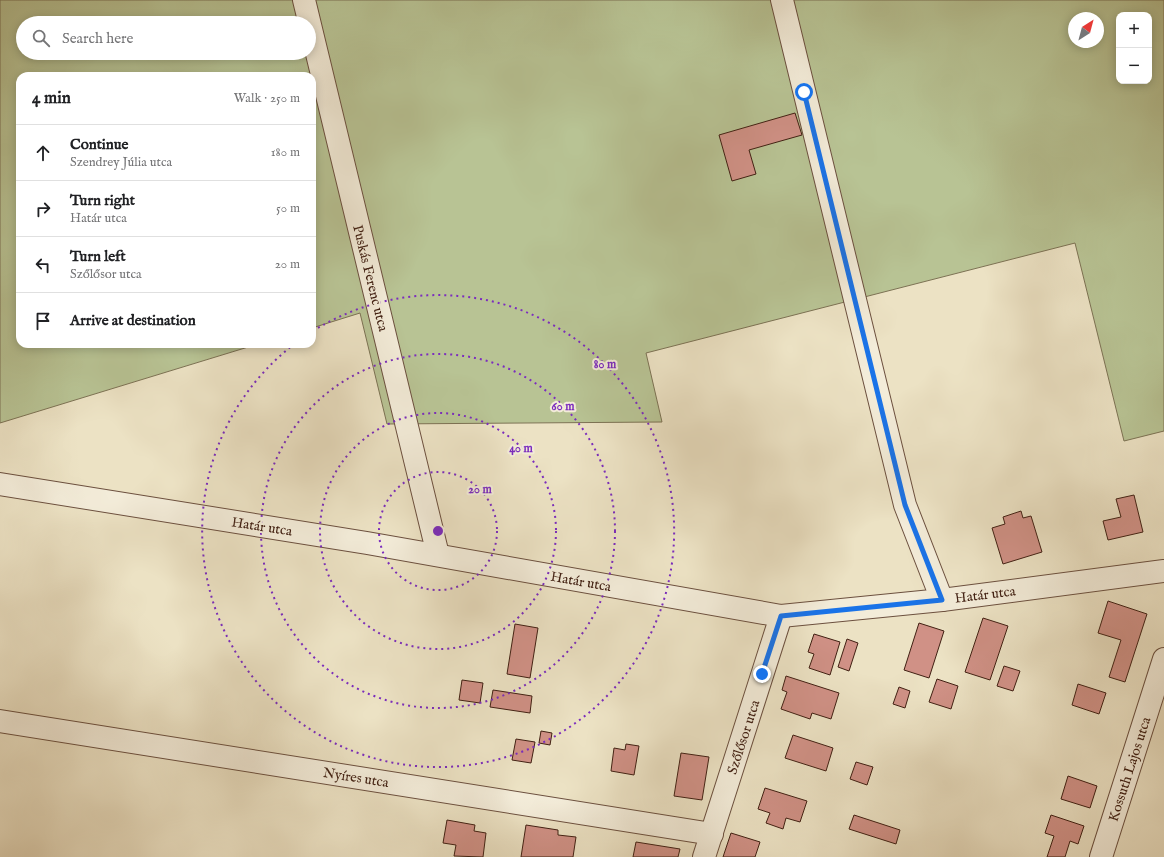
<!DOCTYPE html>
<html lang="en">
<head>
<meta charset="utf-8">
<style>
	:root { --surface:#fff; --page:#f2f2f2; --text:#202124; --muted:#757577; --line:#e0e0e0 }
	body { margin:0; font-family:"IM FELL English",serif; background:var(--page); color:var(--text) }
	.controls { position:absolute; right:12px; top:12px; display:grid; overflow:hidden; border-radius:8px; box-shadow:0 2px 10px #0003 }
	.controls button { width:36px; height:36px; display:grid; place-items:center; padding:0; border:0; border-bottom:1px solid var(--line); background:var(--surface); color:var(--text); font:20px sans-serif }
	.compass { position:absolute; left:1068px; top:12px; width:36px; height:36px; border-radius:50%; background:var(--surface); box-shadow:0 2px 10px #0003; rotate:36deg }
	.stop { position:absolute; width:12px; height:12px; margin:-9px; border:3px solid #1a73e8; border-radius:50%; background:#fff }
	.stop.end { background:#1a73e8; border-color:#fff; box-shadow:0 1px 4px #0008 }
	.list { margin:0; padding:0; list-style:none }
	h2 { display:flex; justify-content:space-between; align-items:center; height:52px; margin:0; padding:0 16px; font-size:17px }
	h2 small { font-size:13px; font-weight:400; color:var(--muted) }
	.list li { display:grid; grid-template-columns:26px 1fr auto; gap:12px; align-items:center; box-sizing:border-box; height:56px; padding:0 16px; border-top:1px solid var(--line) }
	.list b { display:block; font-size:15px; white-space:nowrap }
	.list p { margin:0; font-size:13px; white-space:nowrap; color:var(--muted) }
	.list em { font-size:13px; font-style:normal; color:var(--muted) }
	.icon { flex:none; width:22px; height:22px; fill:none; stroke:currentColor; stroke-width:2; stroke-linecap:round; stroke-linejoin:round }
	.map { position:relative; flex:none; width:1164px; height:857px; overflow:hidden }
	.search { position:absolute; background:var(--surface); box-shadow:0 2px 10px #0003; left:16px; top:16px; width:300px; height:44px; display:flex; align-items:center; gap:10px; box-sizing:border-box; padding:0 14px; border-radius:22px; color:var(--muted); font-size:15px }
	.panel { position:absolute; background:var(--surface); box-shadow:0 2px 10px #0003; left:16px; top:72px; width:300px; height:276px; border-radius:12px }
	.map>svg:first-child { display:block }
</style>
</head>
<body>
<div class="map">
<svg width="1164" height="857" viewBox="0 0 1164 857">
	<rect width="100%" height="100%" fill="#ece2c4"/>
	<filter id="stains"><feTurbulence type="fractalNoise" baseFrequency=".005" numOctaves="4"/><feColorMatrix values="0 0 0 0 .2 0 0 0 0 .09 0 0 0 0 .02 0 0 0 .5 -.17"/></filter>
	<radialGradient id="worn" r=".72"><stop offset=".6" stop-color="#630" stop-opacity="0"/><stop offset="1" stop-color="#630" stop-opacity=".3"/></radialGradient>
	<path fill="#b8c394" stroke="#7c7254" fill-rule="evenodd" d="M0,0H1164V431L1124,441L1075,243L646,353L662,422L387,424L360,313L312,328V76H20V344H258L0,423ZM1119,15H1149V81H1119ZM1074,18H1098V42H1074ZM23,23H309V53H23Z"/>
	<g fill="#d09186" stroke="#412013">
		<polygon points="795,113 802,135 749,150 756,174 732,181 719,135"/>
		<polygon points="1134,495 1143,532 1108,540 1103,521 1121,517 1116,499"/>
		<polygon points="1021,511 1023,518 1031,516 1042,552 1003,564 992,528 1005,524 1003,517"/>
		<polygon points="1108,601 1147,614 1125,682 1109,677 1121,640 1098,633"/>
		<polygon points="983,618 1008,626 990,680 965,672"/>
		<polygon points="919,623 944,631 929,678 904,670"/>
		<polygon points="515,624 538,628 530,678 507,674"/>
		<polygon points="814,634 840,642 830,675 809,668 814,654 808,652"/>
		<polygon points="847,639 858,643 849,671 838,667"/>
		<polygon points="1004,666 1020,671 1013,691 997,686"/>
		<polygon points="786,676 839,693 831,719 812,713 810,719 781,709 787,692 782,690"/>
		<polygon points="937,679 958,686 951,709 929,702"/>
		<polygon points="462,680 483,683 480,703 459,700"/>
		<polygon points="1078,684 1106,693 1099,714 1072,705"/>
		<polygon points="899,687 910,691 905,708 893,704"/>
		<polygon points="493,690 532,696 530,713 490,707"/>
		<polygon points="541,731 552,733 550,745 539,743"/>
		<polygon points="793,735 833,748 826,771 785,758"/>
		<polygon points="516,739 535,742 531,763 512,760"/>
		<polygon points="626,744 639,746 634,775 611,771 614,748 625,750"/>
		<polygon points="681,753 709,757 702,800 674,796"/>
		<polygon points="856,762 873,767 867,785 850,779"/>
		<polygon points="1068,776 1097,786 1090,808 1061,799"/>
		<polygon points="765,788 807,801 800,822 786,818 783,829 766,823 770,813 758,809"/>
		<polygon points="854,815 900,830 896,844 849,829"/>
		<polygon points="1051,815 1084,826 1078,844 1070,841 1065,857 1047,857 1054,836 1045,833"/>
		<polygon points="447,820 475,825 474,831 486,833 483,857 454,856 456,845 443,843"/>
		<polygon points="526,825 558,830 558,835 576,837 573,857 521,857"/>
		<polygon points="731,833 760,842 755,857 723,857"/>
		<polygon points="636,842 680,849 678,857 633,857"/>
	</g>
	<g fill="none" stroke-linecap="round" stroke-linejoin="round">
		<g stroke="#6c503f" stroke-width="24">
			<g id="street">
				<polyline points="304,0 438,555"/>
				<polyline points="782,0 905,505 942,600"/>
				<polyline points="0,484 367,543 781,616 942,600 1164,571"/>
				<polyline points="0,721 712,834"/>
				<polyline points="704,857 781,616"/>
				<polyline points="1101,857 1164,659"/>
			</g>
		</g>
		<use href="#street" stroke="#f3ecd9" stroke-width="22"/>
	</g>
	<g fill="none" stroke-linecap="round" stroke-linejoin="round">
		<polyline stroke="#1a73e8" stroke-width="5" points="762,674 781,616 942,600 905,505 804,92"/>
	</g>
	<g fill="none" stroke="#7b2cbf" stroke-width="2" stroke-dasharray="2 4">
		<circle cx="438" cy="531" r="59"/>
		<circle cx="438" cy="531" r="118"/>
		<circle cx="438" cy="531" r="177"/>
		<path d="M313 331A236 236 0 1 1 293 345"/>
	</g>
	<g text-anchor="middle" stroke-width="4" stroke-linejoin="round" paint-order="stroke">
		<g font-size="14" fill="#412013" stroke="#f3ecd9">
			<text transform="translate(371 278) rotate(76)" y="5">Puskás Ferenc utca</text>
			<text transform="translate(262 526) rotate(9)" y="5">Határ utca</text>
			<text transform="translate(581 581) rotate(10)" y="5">Határ utca</text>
			<text transform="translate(985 594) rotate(-7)" y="5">Határ utca</text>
			<text transform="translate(743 737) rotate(-72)" y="5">Szőlősor utca</text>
			<text transform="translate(1129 769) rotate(-72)" y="5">Kossuth Lajos utca</text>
			<text transform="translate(356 777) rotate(9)" y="5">Nyíres utca</text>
		</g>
	</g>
	<circle cx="438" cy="531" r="6" fill="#7b2cbf" stroke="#f3ecd9" stroke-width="2"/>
	<g font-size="12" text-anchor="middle" font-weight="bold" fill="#7b2cbf" stroke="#f3ecd9" stroke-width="4" stroke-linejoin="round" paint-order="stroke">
		<text x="605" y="368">80 m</text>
		<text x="563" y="410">60 m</text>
		<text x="521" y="452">40 m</text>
		<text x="480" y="493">20 m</text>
	</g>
	<rect width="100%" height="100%" filter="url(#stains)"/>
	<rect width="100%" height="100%" fill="url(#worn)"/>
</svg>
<div class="controls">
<button>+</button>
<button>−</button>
</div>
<svg class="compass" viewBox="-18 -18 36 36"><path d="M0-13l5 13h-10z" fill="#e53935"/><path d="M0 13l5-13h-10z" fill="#757577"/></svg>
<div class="stop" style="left:804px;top:92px"></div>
<div class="stop end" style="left:762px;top:674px"></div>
<div class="search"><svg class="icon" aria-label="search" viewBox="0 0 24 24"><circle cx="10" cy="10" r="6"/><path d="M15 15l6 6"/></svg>Search here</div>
<section class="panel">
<h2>4 min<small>Walk · 250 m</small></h2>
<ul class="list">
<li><svg class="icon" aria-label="ahead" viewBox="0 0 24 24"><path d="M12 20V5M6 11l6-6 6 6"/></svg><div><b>Continue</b><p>Szendrey Júlia utca</p></div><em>180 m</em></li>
<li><svg class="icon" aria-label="right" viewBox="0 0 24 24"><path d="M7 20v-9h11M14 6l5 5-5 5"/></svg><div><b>Turn right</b><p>Határ utca</p></div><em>50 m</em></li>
<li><svg class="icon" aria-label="left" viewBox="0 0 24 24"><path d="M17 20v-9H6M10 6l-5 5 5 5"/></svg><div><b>Turn left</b><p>Szőlősor utca</p></div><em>20 m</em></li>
<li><svg class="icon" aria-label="arrive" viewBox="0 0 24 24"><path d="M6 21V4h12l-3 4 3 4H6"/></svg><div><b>Arrive at destination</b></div></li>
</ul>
</section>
</div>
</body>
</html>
